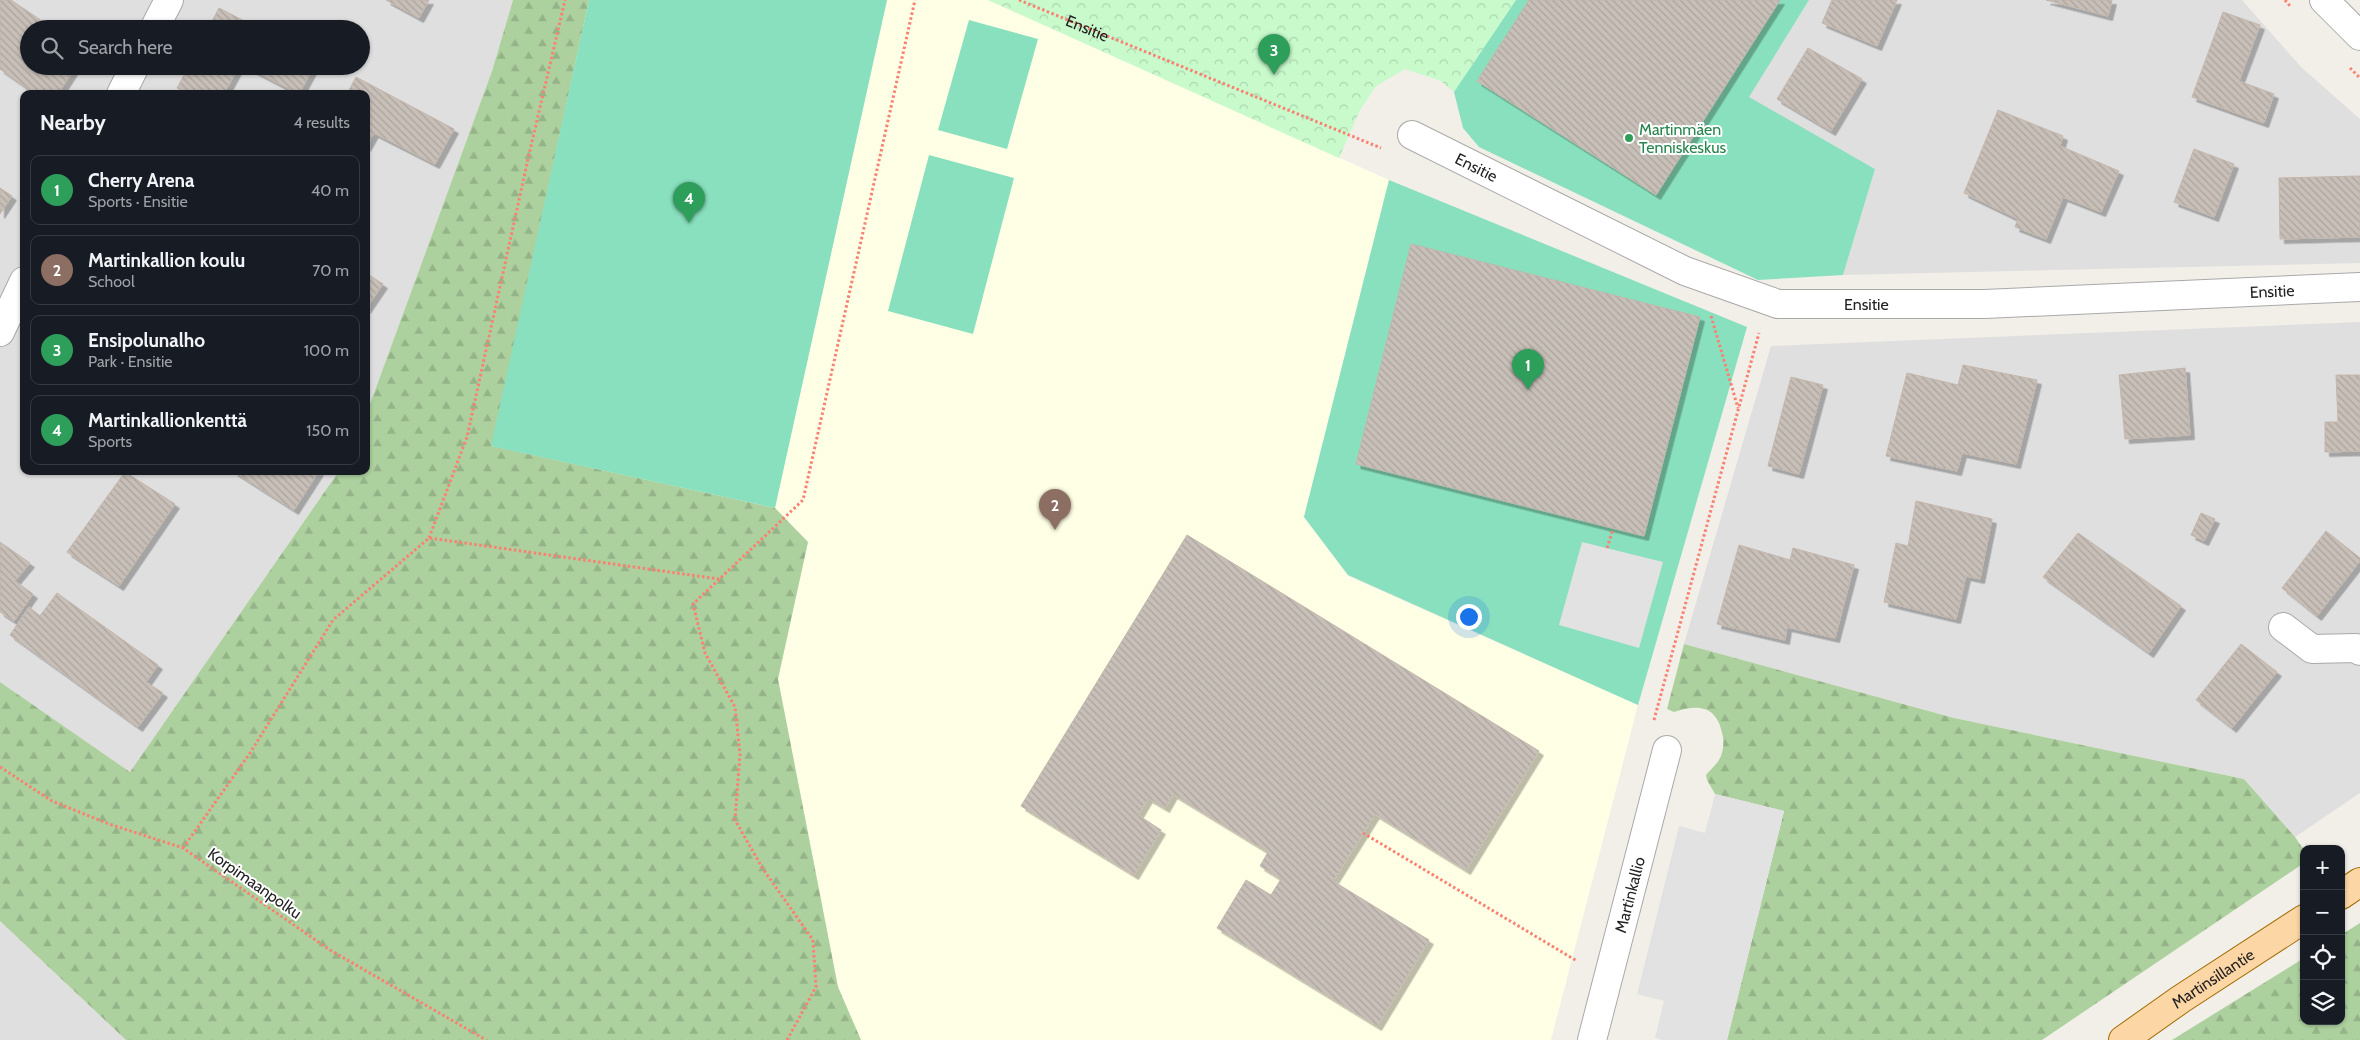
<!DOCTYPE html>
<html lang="en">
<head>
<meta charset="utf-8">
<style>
	:root { --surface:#171b24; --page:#20242c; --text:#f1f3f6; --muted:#9ea1a6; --line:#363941; --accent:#d40000 }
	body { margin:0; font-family:Cabin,sans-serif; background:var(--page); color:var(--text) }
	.controls { position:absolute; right:15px; bottom:15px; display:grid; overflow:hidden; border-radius:10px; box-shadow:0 1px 4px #0004 }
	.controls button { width:45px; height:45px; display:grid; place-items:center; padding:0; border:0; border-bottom:1px solid var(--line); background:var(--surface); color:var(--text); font:25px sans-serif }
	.you { position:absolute; left:1468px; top:616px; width:18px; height:18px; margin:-12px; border:4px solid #fff; border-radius:50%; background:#1a73e8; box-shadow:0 0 0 8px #1a73e833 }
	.badge { display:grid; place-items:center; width:32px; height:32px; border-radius:50%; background:var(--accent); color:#fff; font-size:16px; font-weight:700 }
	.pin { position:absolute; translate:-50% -41px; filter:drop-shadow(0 1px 2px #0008) }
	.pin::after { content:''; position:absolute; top:26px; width:18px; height:15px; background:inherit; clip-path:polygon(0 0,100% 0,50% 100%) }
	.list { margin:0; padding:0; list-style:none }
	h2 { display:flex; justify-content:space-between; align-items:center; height:65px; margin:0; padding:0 20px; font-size:21px }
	h2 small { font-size:16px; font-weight:400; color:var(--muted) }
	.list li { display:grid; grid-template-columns:32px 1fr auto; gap:15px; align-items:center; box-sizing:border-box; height:70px; margin:0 10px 10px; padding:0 10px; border:1px solid var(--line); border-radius:10px }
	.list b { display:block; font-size:19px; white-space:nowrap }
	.list p { margin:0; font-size:16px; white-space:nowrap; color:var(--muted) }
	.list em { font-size:16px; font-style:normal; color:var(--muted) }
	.icon { flex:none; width:28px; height:28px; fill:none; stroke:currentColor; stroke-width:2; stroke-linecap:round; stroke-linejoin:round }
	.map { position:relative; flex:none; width:2360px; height:1040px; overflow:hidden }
	.search { position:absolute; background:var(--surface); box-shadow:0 1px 4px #0004; left:20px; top:20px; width:350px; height:55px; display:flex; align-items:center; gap:12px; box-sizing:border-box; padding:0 18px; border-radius:28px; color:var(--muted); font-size:19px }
	.panel { position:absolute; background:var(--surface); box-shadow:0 1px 4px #0004; left:20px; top:90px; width:350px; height:385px; border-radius:10px }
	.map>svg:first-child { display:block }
</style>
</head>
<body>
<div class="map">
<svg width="2360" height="1040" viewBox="0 0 2360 1040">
	<defs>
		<pattern id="forest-firs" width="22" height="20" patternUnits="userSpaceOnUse" patternTransform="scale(1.25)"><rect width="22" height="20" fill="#add19e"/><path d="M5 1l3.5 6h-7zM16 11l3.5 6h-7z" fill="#95b388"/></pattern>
		<pattern id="park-crowns" width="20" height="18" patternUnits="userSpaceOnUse" patternTransform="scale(1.25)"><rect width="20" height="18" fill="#c8facc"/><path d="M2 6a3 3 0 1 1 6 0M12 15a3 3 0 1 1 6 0" fill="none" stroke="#acd6af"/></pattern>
		<pattern id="building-back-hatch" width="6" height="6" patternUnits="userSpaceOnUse" patternTransform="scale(1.25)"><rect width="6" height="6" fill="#c7bfb8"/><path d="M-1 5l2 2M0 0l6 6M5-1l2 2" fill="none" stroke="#aba49e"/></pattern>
		<filter id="shadow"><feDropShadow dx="4.5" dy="4.5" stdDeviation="0" flood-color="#0004"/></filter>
	</defs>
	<rect width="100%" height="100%" fill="#f2efe9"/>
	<g fill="#e0dfdf" fill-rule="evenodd">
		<path d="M0,0H513L492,71L366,415V94H24V471H339L130,772L0,682ZM29,29H361V66H29Z"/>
		<polygon points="1809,0 2242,0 2301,67 2360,119 2360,263 1843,275 1875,169 1748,97"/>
		<polygon points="2360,322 2360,793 2295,837 2244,779 1954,718 1684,644 1771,346"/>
		<polygon points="0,921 126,1040 0,1040"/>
	</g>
	<polygon fill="#ffffe5" points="887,0 988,0 1389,180 1304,517 1348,576 1638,705 1551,1040 861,1040 838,987 778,679 808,542 775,508"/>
	<g fill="url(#forest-firs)">
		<polygon points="513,0 589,0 492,446 775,508 808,542 778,679 838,987 861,1040 126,1040 0,921 0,682 130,772 339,471 366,471 366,415 492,71"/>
		<path d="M1684,644L1954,718L2244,779L2295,837L2304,850V863L2042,1040H1727L1784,811L1715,794L1707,780L1706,775C1710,770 1716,765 1719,760C1723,753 1724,745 1723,737C1718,707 1701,703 1674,712L1667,709Z"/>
		<polygon points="2360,923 2360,1040 2172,1040 2304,958 2304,1021 2341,1021 2341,935"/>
	</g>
	<polygon fill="url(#park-crowns)" points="988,0 1516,0 1454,92 1441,81 1405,69 1376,86 1360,110 1339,158"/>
	<g fill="#88e0be">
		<polygon points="589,0 887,0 775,508 491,446"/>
		<polygon points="1516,0 1809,0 1749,97 1875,169 1843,275 1758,280 1479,147 1463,128 1454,92"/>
		<polygon points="969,20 1038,39 1007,149 938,130"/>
		<polygon points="929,155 1014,178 973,334 888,311"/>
		<polygon points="1389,180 1747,327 1638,705 1348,575 1304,517"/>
	</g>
	<g fill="#e2e2e2">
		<polygon points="1582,542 1663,562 1639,648 1559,625"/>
		<polygon points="1715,794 1784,811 1727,1040 1662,1040 1655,1038 1664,1001 1637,994 1679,826 1705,833"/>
	</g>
	<g fill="url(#building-back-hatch)" stroke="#c4b6ab" filter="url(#shadow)">
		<polygon points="0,0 11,0 54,29 29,29 29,66 76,66 58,94 36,94 0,69"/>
		<polygon points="386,0 429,0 419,18"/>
		<polygon points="1529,0 1780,0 1656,195 1477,81"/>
		<polygon points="1832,0 1897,0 1877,46 1822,23"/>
		<polygon points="2046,0 2112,0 2108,16"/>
		<polygon points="219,8 260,29 208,29"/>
		<polygon points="2223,12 2260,25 2239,81 2274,94 2264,123 2192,97"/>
		<polygon points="1808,48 1862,79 1831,131 1777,99"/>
		<polygon points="189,66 239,66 224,94 189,94 177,88"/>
		<polygon points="245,66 314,66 299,94"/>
		<polygon points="356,77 454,129 435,164 374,133 366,147 366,94 347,94"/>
		<polygon points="1998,110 2063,136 2060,146 2119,171 2101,212 2063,197 2046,239 2015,227 2018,219 1964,193"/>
		<polygon points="2194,149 2234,164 2214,217 2174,202"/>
		<polygon points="2360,176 2360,237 2280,239 2279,178"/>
		<polygon points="0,188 12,196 0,214"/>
		<polygon points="1411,244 1700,317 1644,536 1356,464"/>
		<polygon points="366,273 383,284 366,309"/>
		<polygon points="1963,365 2037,380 2016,464 1962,453 1957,471 1886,456 1907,373 1958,385"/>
		<polygon points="2185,368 2190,435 2125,439 2119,375"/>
		<polygon points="2336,375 2360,375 2360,451 2325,452 2325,422 2338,422"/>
		<polygon points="1791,377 1823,385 1799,474 1768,466"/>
		<polygon points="233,471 319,471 294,510"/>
		<polygon points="125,472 175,504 119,586 67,552"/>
		<polygon points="1916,501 1992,519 1980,579 1966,576 1956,619 1884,602 1896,543 1908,546"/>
		<polygon points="2201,513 2215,519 2204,541 2191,535"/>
		<polygon points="2326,531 2360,558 2360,561 2317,616 2282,588"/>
		<polygon points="2078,533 2181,606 2149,653 2043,577"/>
		<polygon points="1187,535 1539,751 1466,870 1375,814 1333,881 1429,940 1377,1026 1217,928 1246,880 1271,895 1281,879 1260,866 1268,852 1173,794 1165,808 1148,798 1138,815 1161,830 1134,875 1021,806"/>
		<polygon points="0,542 30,563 15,581 33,594 14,621 0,612"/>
		<polygon points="1739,545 1790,560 1793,548 1854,565 1835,638 1787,627 1785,640 1717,624"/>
		<polygon points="57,593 158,665 146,682 163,693 138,727 10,635 29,607 40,616"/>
		<polygon points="2241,644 2277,672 2232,728 2196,700"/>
	</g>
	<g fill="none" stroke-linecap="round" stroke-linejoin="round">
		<g stroke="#a9a9a9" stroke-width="30">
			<g id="minor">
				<polyline points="2324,0 2360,36"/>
				<polyline points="154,29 169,0"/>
				<polyline points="121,94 135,66"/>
				<path id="s2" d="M1412,135L1685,271L1778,304H1985L2360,287"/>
				<polyline points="0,332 24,281"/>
				<polyline points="2283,627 2312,649 2356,648 2360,651"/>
				<path id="s3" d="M1592,1040L1667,750"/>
			</g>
		</g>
		<g stroke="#a06b00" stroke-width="30">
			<g id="major">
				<polyline points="2341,895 2360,882"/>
				<path id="s4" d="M2123,1040L2181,999L2304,919"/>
			</g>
		</g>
		<g stroke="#fa8072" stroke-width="3" stroke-dasharray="2.5 2.5" stroke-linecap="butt">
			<path id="s1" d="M1019,0L1381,148"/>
			<polyline points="2285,0 2290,6"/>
			<polyline points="2350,68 2360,78"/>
			<polyline points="1711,316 1738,408"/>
			<polyline points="429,538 467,437 528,159 565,0"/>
			<polyline points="1607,548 1613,529"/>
			<polyline points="1654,720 1759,333"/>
			<polyline points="0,767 52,801 109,824 183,848 330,950 486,1040"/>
			<polyline points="1363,833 1577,961"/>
			<polyline points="183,848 250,753 333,620 429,538 719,579"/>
			<polyline points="787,1040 816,987 813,940 763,869 735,820 740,754 735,707 705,653 693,604 803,500 915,0"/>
		</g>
		<use href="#minor" stroke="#fff" stroke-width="28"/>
		<use href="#major" stroke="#fcd6a4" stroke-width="28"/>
	</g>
	<circle fill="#2e9e5b" stroke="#fff" stroke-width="2" cx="1629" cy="138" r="5"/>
	<g text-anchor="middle" stroke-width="4" stroke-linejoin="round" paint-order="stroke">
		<g font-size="16" fill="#222" stroke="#fff">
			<text dy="6" stroke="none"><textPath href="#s1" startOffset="74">Ensitie</textPath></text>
			<text dy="6" stroke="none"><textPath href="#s2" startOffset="72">Ensitie</textPath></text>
			<text dy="6" stroke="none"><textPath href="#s2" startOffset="898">Ensitie</textPath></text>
			<text dy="6" stroke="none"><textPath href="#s2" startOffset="492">Ensitie</textPath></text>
			<text transform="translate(255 883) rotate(35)" y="6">Korpimaanpolku</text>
			<text dy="6" stroke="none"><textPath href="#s3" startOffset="150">Martinkallio</textPath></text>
			<text dy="6" stroke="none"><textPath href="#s4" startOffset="109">Martinsillantie</textPath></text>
		</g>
		<g font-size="16" fill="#27864d" stroke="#fff" text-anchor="start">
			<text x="1639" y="135">Martinmäen<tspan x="1639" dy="18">Tenniskeskus</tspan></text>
		</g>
	</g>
</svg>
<div class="controls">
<button>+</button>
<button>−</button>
<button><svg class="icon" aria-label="locate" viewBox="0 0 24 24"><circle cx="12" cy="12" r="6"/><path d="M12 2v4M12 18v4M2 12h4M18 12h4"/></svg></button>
<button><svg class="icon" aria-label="layers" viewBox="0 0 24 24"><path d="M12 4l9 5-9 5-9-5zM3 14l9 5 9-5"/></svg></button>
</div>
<div class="you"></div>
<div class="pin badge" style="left:1528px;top:390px;background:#2e9e5b">1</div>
<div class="pin badge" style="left:1055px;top:530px;background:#8d6e63">2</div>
<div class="pin badge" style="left:1274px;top:75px;background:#2e9e5b">3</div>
<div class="pin badge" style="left:689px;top:223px;background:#2e9e5b">4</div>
<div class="search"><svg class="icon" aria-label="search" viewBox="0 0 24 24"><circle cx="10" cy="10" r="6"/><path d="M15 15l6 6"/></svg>Search here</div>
<section class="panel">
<h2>Nearby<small>4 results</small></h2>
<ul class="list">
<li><span class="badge" style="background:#2e9e5b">1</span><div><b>Cherry Arena</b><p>Sports · Ensitie</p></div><em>40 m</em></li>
<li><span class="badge" style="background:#8d6e63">2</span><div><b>Martinkallion koulu</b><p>School</p></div><em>70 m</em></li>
<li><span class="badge" style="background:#2e9e5b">3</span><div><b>Ensipolunalho</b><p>Park · Ensitie</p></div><em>100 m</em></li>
<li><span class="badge" style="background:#2e9e5b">4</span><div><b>Martinkallionkenttä</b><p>Sports</p></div><em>150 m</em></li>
</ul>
</section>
</div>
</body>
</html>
